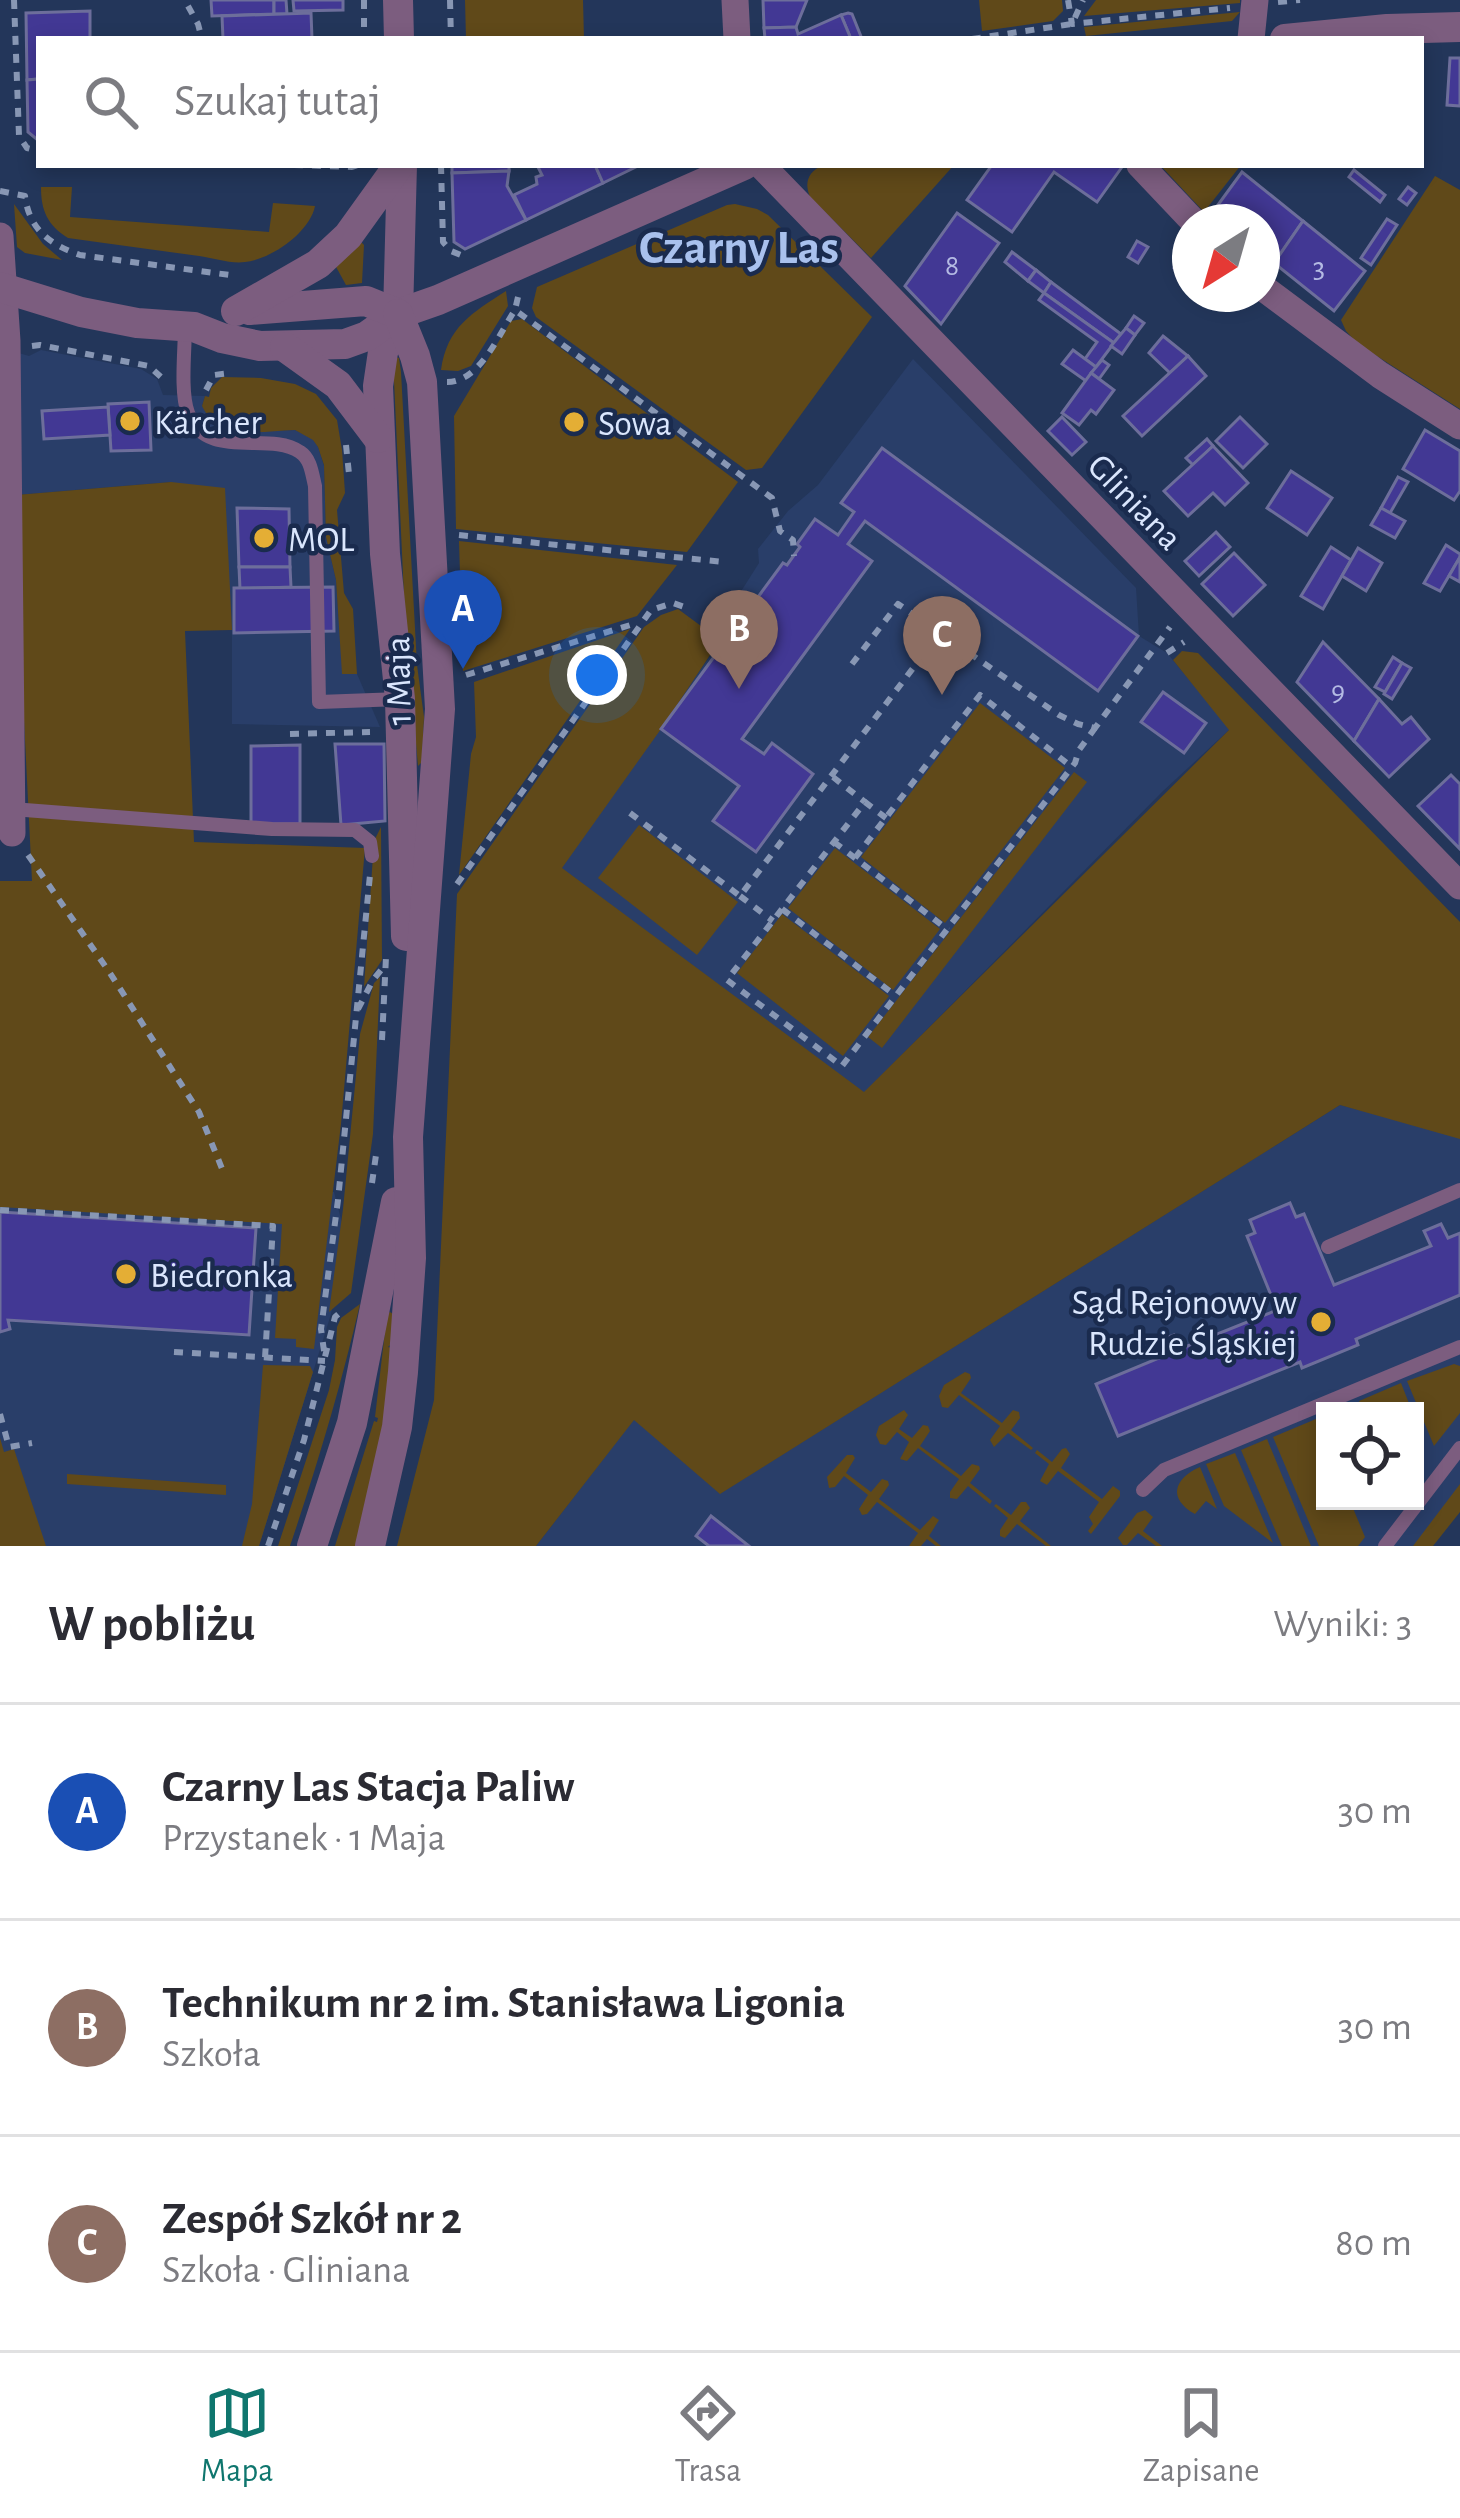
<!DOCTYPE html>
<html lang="pl">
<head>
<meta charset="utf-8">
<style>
	:root { --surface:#fff; --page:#f2f2f3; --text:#2b2b33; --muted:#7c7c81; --line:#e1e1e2; --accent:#0f766e }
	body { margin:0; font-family:"Alegreya Sans",sans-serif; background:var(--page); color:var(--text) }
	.controls { position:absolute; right:36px; bottom:36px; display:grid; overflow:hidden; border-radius:0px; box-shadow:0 6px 18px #0003 }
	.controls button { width:108px; height:108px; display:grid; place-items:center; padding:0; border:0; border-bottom:3px solid var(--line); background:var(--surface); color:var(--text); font:60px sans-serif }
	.compass { position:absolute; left:1172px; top:204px; width:108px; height:108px; border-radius:50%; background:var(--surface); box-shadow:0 6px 18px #0003; rotate:217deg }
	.you { position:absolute; left:597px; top:675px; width:42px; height:42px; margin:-30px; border:9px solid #fff; border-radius:50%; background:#1a73e8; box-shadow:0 0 0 18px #1a73e833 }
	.badge { display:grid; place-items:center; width:78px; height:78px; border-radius:50%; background:var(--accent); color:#fff; font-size:39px; font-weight:700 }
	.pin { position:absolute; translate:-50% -99px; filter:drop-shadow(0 3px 6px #0008) }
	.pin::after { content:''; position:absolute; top:63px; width:42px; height:36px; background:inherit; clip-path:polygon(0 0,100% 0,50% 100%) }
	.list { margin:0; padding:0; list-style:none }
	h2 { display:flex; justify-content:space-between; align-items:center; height:156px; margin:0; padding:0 48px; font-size:51px }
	h2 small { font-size:39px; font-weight:400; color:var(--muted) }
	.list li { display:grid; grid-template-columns:78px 1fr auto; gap:36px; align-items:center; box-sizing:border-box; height:216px; padding:0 48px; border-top:3px solid var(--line) }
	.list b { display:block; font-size:45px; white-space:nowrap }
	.list p { margin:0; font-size:39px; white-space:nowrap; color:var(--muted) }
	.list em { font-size:39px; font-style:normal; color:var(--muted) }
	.icon { flex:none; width:66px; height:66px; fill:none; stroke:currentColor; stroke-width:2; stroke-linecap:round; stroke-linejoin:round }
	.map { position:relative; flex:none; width:1460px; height:1546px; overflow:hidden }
	.search { position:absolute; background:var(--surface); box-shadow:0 6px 18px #0003; left:36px; right:36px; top:36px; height:132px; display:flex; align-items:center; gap:30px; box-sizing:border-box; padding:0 42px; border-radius:0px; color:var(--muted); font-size:45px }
	.sheet { height:804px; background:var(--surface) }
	nav { display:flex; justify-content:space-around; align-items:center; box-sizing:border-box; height:168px; border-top:3px solid var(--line); background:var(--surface); font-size:33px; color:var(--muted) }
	nav a { display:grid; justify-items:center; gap:6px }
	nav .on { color:var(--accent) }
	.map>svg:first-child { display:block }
</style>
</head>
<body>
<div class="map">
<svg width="1460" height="1546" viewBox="0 0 1460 1546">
	<rect width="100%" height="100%" fill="#23365a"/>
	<g fill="#293e69" fill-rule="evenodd">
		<polygon points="41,350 141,369 157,379 163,395 205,396 202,406 230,432 295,430 313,439 318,447 324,466 326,537 336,580 343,674 357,674 380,727 232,724 232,630 171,482 16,495 15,352 29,356"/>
		<polygon points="913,359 1136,588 1139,636 1167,653 1230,729 1163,791 864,1093 561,868 749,601 740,593 759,563 758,549 788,511 818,485"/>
		<path d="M1340,1105L1460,1137V1503L1425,1546H536L634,1419L721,1493ZM1325,1411H1415V1501H1325Z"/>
		<polygon points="0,1169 334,1192 346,1239 331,1314 259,1546 18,1546 0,1498"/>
	</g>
	<g fill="#604919">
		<polygon points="465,0 583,0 584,39 466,39"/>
		<polygon points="979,0 1062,0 1063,11 1053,21 982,31"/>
		<polygon points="1096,0 1240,0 1240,3 1084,16"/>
		<polygon points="1240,12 1232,21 1086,36 1084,27"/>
		<path d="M823,165H954L871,258L810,197C804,182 808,172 823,165Z"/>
		<polygon points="1160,165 1241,165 1204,212"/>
		<polygon points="1435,176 1460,190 1460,409 1358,344 1346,331 1341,320"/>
		<path d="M41,187H72L70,217L269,232L273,203L315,206C310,232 272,259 245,262C231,264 213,258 199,256C155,250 111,244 68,238C47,225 41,210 41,187Z"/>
		<polygon points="14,204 43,244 62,260 25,253 17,247"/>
		<polygon points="735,204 757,209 768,215 872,317 762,468 746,470 536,317 532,308 537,287 727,205"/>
		<polygon points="360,241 364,245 362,283 346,285 335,265"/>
		<path d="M506,291L508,306L471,366L458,371L441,370C447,327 472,313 506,291Z"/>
		<polygon points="522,319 738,482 687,552 456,529 454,416 511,321"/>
		<polygon points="395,357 399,358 401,372 417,665 424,717 422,762 418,766 405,618 393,359"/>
		<path d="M222,377L261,378L295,384L316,394L337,420L342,450L345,493L337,510L344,593L353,609L357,674H342L336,580L326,537L324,465L318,447L313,440L295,430C260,431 220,442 202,406L205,396L209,397L211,388Z"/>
		<polygon points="171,482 225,488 232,630 185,631 194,842 365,848 341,1124 314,1349 296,1347 296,1339 275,1338 282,1224 0,1207 0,881 32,881 17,578 16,495"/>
		<polygon points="459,541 677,565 637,616 463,671"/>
		<polygon points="678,609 720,640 661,729 562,868 864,1092 1229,730 1173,660 1182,651 1198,653 1460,922 1460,1139 1340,1105 720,1494 634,1420 536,1546 397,1546 434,1400 457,894 644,627 661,615"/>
		<polygon points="630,629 459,875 471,754 476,737 474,682"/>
		<polygon points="980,703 1065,768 945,923 861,857"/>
		<polygon points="1074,772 1087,782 882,1048 868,1037"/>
		<polygon points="639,825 738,902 697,955 598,878"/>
		<polygon points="381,827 382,960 364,987 374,841"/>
		<polygon points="835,848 940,929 893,990 788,908"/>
		<polygon points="782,914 889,996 843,1056 737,973"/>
		<polygon points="380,977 373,1134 351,1293 329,1312 343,1209 360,1034 374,983"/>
		<path d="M360,1304C341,1386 317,1466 290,1546H278L329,1390L335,1360L337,1327L341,1318Z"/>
		<polygon points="390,1312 393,1314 392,1343 388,1347 392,1348 385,1426 356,1546 335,1546 374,1421 377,1422 378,1418 375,1417 387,1314"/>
		<polygon points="1454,1364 1460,1366 1460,1413 1434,1446 1407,1381"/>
		<polygon points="263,1365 310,1366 313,1372 259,1546 242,1546 252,1504"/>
		<polygon points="965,1372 970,1374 971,1378 961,1393 1002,1423 1013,1410 1019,1412 1020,1418 1011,1430 1033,1448 1031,1450 1008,1433 994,1447 990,1440 1000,1426 959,1395 948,1408 942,1407 939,1396 944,1385"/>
		<polygon points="1401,1383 1412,1411 1363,1411 1359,1401"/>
		<polygon points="904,1410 908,1415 899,1429 912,1438 923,1425 928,1426 930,1431 920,1446 961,1476 972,1464 979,1466 980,1469 970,1483 992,1501 990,1504 968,1486 957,1499 950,1498 950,1492 959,1479 918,1448 907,1461 900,1459 909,1442 897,1432 886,1445 880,1444 876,1435 879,1426"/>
		<polygon points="1316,1419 1325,1441 1325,1501 1350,1501 1365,1537 1358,1546 1319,1546 1273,1437"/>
		<polygon points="0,1438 4,1452 14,1449 46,1546 0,1546"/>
		<polygon points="1267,1439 1311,1546 1282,1546 1241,1450"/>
		<polygon points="1066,1448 1070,1454 1061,1468 1102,1499 1113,1486 1120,1491 1120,1496 1091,1534 1088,1531 1093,1524 1089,1517 1099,1502 1058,1471 1047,1485 1040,1481 1049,1464 1035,1453 1037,1450 1052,1462 1062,1449"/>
		<polygon points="1235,1453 1273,1543 1224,1506 1206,1464"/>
		<polygon points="847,1455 853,1455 855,1458 846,1473 871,1492 882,1479 888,1481 889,1485 879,1499 920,1530 933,1516 939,1520 929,1536 941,1546 936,1546 927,1539 921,1546 909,1546 918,1533 877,1502 867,1514 862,1515 859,1509 868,1495 844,1476 835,1487 829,1488 827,1477"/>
		<path d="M1200,1467L1217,1509L1206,1501L1195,1514C1168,1499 1173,1479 1200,1467Z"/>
		<polygon points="67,1474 226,1485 226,1495 67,1484"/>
		<polygon points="1460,1484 1460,1512 1433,1546 1413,1546"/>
		<polygon points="1021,1502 1026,1502 1030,1508 1020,1521 1051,1546 1046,1546 1017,1524 1005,1538 1000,1536 1000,1530 1008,1518 994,1506 996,1504 1011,1515"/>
		<polygon points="1145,1510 1153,1517 1143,1531 1162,1546 1156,1546 1138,1533 1127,1545 1123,1545 1118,1538 1137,1513"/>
	</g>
	<g fill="#423894" stroke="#6d6e9b" stroke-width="3">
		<polygon points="211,0 274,0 274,14 212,16"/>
		<polygon points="274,0 286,0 287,14 274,14"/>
		<polygon points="293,0 343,0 343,10 294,11"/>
		<polygon points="763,0 807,0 796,27 764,28"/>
		<polygon points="90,11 90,39 39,39 39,79 27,80 26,13"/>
		<polygon points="311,13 312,39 223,39 222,16"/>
		<polygon points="848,13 852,14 862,39 851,39 841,15"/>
		<polygon points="841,15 851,39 765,39 764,28 796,27 798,34"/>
		<polygon points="1450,58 1460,58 1460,106 1447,105"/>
		<polygon points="39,79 39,141 28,132 27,80"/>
		<polygon points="452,165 509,165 509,171 452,173"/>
		<polygon points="537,165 595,165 603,183 526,220 514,195 537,184 536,177 542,175"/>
		<polygon points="595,165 640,165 603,183"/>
		<polygon points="992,165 1119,165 1122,167 1097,202 1054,172 1012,232 967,200"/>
		<polygon points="1354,170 1385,195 1380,202 1349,177"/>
		<polygon points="509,171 507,186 526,220 465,249 454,242 452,173"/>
		<polygon points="1242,172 1303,221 1274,263 1262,254 1262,222 1223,222 1212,213"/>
		<polygon points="1408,187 1416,193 1407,205 1399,199"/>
		<polygon points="957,213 999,243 941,324 905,286"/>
		<polygon points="1387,219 1397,225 1371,265 1361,258"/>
		<polygon points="1303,221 1365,271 1334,311 1274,263"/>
		<polygon points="1137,241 1148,247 1138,263 1128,257"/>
		<polygon points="1189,248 1190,272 1186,277 1174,268"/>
		<polygon points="1012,252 1036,270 1028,281 1005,262"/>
		<polygon points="1036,270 1051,282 1044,293 1028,281"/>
		<polygon points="1051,282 1121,334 1114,343 1044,293"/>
		<polygon points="1044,293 1114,343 1096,367 1085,359 1097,342 1039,300"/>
		<polygon points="1134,316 1144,323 1135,335 1126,328"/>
		<polygon points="1126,328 1135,335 1122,354 1111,346"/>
		<polygon points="1163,336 1188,356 1170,373 1149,353"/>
		<polygon points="1073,350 1096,367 1086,381 1062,364"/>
		<polygon points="1188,356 1206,376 1142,436 1123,416"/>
		<polygon points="1102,360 1109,365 1099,379 1091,373"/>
		<polygon points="1091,373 1114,390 1096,414 1091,410 1079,425 1062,413"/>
		<polygon points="149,402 151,450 111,451 108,404"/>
		<polygon points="108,407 110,435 44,439 42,411"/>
		<polygon points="1062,417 1086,442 1072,455 1048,431"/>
		<polygon points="1240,417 1267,444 1243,468 1216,441"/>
		<polygon points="1425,430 1460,451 1460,491 1454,500 1403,469"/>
		<polygon points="1207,439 1213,446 1193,465 1186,458"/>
		<polygon points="1213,446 1248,483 1225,505 1213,493 1188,516 1164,491"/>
		<polygon points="882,448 1138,636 1098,691 865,521 848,544 872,561 742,739 764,754 772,743 813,774 756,852 713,821 739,786 661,729 783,563 787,565 800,547 797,544 815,519 838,535 854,512 841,503"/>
		<polygon points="1291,471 1332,498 1307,535 1267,508"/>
		<polygon points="1398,477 1408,482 1390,513 1381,508"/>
		<polygon points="237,508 289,509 290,567 239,567"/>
		<polygon points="1381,508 1405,521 1395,538 1371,525"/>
		<polygon points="1216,532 1230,547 1199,576 1185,561"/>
		<polygon points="1446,545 1460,554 1460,557 1440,591 1424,583"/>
		<polygon points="1331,547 1351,560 1323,609 1301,596"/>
		<polygon points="1358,548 1382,563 1366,591 1342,576"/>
		<polygon points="1234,553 1265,585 1233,616 1202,584"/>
		<polygon points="1460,557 1460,582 1449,576"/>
		<polygon points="239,567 290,567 291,587 240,589"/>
		<polygon points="333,587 334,631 234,633 234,588"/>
		<polygon points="1323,642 1379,699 1354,741 1297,682"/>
		<polygon points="1393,657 1402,663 1385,692 1375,687"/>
		<polygon points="1402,663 1411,668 1392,699 1384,694"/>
		<polygon points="1163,692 1206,723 1184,753 1141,722"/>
		<polygon points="1379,699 1402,724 1411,717 1429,739 1389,777 1354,741"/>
		<polygon points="335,744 384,744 385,821 341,825"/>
		<polygon points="300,745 300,824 251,824 251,746"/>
		<polygon points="1451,775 1460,784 1460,849 1418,806"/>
		<polygon points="1290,1203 1296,1217 1304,1214 1334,1285 1431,1246 1424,1231 1441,1224 1448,1238 1460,1233 1460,1295 1356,1339 1358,1345 1302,1368 1300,1362 1118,1436 1096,1384 1164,1356 1158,1341 1174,1335 1180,1349 1277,1310 1247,1236 1255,1233 1250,1220"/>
		<polygon points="0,1212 256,1228 249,1335 8,1320 10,1329 0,1332"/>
		<polygon points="711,1516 749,1546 709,1546 696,1536"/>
	</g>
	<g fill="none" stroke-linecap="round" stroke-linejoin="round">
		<g stroke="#8897b4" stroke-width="6" stroke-dasharray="9 9" stroke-linecap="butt">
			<polyline points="14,0 19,136 27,148 39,151"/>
			<polyline points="364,0 364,39"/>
			<polyline points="450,0 451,39"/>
			<polyline points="1068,0 1072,24 1230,8"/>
			<polyline points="1278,2 1300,0"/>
			<polyline points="188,6 198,24 202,39"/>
			<polyline points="972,39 1072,24 1083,0"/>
			<polyline points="294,165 352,167 358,165"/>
			<polyline points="441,165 443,242 451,251 466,257"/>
			<path d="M0,191L25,196C29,229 50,245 80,255L237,276"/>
			<polyline points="518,297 515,310 772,498 780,531 793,540 794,556"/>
			<polyline points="32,346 40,345 149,366 162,378"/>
			<path d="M447,382C480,382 499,334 515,310"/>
			<polyline points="206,390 214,375 231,373"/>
			<polyline points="346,445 349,474"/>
			<polyline points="459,535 724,562"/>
			<polyline points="1167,653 1184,642"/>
			<polyline points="852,664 898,604 1059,715 1078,724 1095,728 1170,627"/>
			<polyline points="466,675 637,623"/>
			<polyline points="290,734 370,732"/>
			<polyline points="833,777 865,802"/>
			<polyline points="630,813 740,896 939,634"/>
			<polyline points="886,818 865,802 727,980 842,1066 1075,763 1079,750 1095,728"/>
			<polyline points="834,842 948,930"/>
			<polyline points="28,855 110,973 199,1112 225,1176"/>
			<polyline points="855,858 980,695 1072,767"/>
			<polyline points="457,884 651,610 673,603 687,608"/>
			<polyline points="740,896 773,921"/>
			<polyline points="782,909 896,996"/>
			<polyline points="358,1009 373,980 386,964"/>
			<polyline points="382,1040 386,957"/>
			<polyline points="372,1183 376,1155"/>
			<polyline points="0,1210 273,1226 265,1358"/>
			<polyline points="324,1351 321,1329 338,1200 370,875"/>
			<polyline points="174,1352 325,1361"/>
			<polyline points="0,1414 9,1447 32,1443"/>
			<polyline points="268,1546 304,1440 335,1317 343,1310"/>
		</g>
		<g stroke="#7c5d7f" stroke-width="14">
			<path d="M185,326C185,350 180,392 188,413C207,462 268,430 300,452C311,459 312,474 315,486L319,702L400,699"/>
			<polyline points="12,809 272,829 355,830 370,842 372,856"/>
			<polyline points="1328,1247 1460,1190"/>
			<polyline points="1143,1490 1164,1470 1460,1347"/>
			<polyline points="1385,1546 1460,1448"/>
		</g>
		<g stroke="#7c5d7f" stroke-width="27">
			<polyline points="735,0 737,39"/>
			<polyline points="1251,39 1255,0"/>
			<polyline points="761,165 1460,886"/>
			<polyline points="1140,165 1194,222"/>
			<polyline points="0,236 7,341 12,833"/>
			<polyline points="1262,287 1380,375 1460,426"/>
		</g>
		<g stroke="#7c5d7f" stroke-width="30">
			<polyline points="398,0 399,39"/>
			<polyline points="1285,39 1387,29 1460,27"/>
			<polyline points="402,165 398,314 383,352 378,386 385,554 400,699 406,936"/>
			<polyline points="0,287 81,312 137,323 194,327 222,338 260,346 345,344 367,336 398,314 438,300 744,165"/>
			<polyline points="250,310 366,301 398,314"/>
			<polyline points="236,311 318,264 348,236 399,165"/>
			<polyline points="285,347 338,385 378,438"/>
			<polyline points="312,1546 352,1423 396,1202"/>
			<polyline points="370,1546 397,1427 403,1372 411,1258 408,1137 440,709 422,382 415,356 398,314"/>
		</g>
	</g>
	<g fill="#e4ae35" stroke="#1a2b4e" stroke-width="4.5">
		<circle cx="130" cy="421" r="12"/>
		<circle cx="574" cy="422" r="12"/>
		<circle cx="264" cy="538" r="12"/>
		<circle cx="126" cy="1274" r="12"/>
		<circle cx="1321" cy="1322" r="12"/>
	</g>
	<g text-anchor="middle" stroke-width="9" stroke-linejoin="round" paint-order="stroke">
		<g font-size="30" fill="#b4bae3">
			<text x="952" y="275">8</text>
			<text x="1319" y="277">3</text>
			<text x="1338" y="701">9</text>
		</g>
		<g font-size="36" fill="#dae6fd" stroke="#1a2b4e" text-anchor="start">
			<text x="154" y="434">Kärcher</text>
			<text x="598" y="435">Sowa</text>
			<text x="288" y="551">MOL</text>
			<text x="150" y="1287">Biedronka</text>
			<text x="1297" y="1314" text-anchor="end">Sąd Rejonowy w<tspan x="1297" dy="41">Rudzie Śląskiej</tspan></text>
		</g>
		<g font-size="36" fill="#dae6fd" stroke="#1a2b4e">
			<text transform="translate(1136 501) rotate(46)" y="13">Gliniana</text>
			<text transform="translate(397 681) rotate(-91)" y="13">1 Maja</text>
		</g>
		<g font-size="48" font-weight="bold" fill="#a9c1ed" stroke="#1a2b4e">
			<text x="739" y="263">Czarny Las</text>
		</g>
	</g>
</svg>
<div class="controls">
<button><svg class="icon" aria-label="locate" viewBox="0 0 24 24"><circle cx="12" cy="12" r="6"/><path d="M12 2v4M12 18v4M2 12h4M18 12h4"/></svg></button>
</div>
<svg class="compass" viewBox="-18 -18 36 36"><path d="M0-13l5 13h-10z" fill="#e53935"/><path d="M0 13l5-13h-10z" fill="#7c7c81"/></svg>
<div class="you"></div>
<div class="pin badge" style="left:463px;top:669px;background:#1a4fb4">A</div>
<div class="pin badge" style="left:739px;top:689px;background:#8d6e63">B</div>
<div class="pin badge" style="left:942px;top:695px;background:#8d6e63">C</div>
<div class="search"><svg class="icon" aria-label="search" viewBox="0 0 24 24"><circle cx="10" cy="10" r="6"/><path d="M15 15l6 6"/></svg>Szukaj tutaj</div>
</div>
<section class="sheet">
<h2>W pobliżu<small>Wyniki: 3</small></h2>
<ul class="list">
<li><span class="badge" style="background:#1a4fb4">A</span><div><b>Czarny Las Stacja Paliw</b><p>Przystanek · 1 Maja</p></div><em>30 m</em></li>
<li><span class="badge" style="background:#8d6e63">B</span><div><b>Technikum nr 2 im. Stanisława Ligonia</b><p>Szkoła</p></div><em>30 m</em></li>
<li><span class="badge" style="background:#8d6e63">C</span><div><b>Zespół Szkół nr 2</b><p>Szkoła · Gliniana</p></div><em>80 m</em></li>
</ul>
</section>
<nav>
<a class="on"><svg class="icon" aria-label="map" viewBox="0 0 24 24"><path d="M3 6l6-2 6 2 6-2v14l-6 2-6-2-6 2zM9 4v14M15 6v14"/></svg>Mapa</a>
<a><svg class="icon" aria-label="directions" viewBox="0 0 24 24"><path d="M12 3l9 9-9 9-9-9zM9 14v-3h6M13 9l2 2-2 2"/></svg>Trasa</a>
<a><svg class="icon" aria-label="saved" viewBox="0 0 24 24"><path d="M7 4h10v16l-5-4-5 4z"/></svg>Zapisane</a>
</nav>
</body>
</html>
